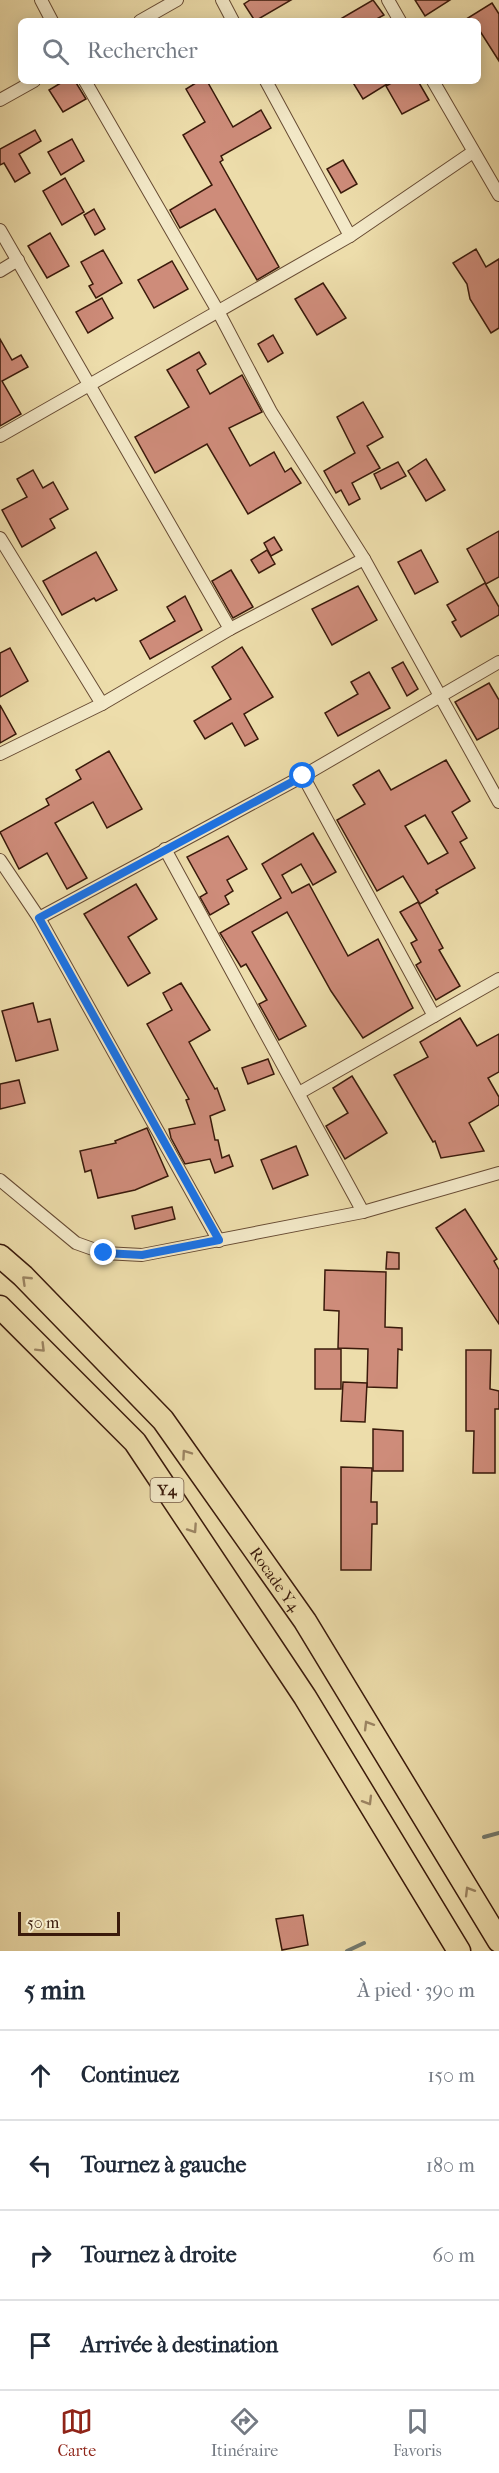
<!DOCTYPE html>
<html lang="fr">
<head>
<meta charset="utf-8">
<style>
	:root { --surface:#fff; --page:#f6f6f7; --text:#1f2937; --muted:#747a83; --line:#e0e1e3; --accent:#8f2418 }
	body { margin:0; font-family:"IM FELL French Canon",serif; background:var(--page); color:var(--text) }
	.scale { position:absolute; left:18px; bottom:15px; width:102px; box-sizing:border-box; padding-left:6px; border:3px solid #3a1a0b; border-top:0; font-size:16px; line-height:21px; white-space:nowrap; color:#3a1a0b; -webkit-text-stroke:4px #f3e9c8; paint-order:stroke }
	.stop { position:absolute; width:18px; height:18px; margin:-14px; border:4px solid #1a73e8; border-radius:50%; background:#fff }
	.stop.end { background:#1a73e8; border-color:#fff; box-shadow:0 2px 6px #0008 }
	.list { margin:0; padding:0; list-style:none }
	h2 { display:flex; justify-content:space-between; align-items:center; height:78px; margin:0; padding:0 24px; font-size:26px }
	h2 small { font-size:20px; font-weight:400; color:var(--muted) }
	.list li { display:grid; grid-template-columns:39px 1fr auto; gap:18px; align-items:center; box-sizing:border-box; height:90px; padding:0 24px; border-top:2px solid var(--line) }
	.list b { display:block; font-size:22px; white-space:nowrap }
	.list em { font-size:20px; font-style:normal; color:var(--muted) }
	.icon { flex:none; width:33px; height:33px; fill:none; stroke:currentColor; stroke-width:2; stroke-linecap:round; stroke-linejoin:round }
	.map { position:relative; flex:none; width:499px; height:1951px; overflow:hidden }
	.search { position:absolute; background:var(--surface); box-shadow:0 3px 15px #0003; left:18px; right:18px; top:18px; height:66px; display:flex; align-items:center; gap:15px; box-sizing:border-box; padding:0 21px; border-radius:9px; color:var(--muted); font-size:22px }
	.sheet { height:438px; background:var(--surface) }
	nav { display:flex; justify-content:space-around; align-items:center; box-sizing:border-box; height:84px; border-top:2px solid var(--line); background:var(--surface); font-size:16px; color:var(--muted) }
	nav a { display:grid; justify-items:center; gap:3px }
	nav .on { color:var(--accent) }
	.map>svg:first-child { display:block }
</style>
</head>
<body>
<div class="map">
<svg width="499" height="1951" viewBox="0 0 499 1951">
	<rect width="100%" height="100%" fill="#edddab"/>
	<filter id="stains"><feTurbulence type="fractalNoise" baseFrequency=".00333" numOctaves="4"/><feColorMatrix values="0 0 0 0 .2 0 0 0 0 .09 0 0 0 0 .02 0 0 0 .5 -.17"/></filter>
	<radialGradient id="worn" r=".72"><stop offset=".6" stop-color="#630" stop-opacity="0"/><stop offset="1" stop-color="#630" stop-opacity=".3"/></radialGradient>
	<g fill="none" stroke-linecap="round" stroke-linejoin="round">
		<g stroke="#747a6e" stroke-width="4">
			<polyline points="484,1837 499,1833"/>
			<polyline points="347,1951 364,1943"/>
		</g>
	</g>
	<g fill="#ce8c7a" stroke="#3a1a0b" stroke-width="1.5" fill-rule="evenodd">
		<polygon points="250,0 291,0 255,21 244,4"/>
		<polygon points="373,0 384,15 373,21 337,21"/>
		<polygon points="415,0 450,0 425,16"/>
		<polygon points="492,3 499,14 499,61 478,28 478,21 463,21"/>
		<polygon points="64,81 75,81 86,99 63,112 49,90"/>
		<polygon points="199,81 207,81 233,127 261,110 271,128 221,156 223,160 220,162 279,267 257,280 215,209 180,228 170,210 212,185 183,135 205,122 186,89"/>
		<polygon points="352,81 392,81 363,99"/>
		<polygon points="395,81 418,81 429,100 402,114 386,86"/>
		<polygon points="35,130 41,141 19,154 30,173 15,182 4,163 0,165 0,149"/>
		<polygon points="72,139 84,161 61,175 48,152"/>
		<polygon points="343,160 357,184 341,193 327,169"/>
		<polygon points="65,178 84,212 62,225 43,191"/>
		<polygon points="94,209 105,229 95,235 84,215"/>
		<polygon points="50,233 69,266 47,278 28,246"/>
		<polygon points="476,249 486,267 499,259 499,328 491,333 470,299 467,284 453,263"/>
		<polygon points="103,250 122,283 96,298 89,286 93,284 81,262"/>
		<polygon points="172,261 188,289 154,308 138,280"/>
		<polygon points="323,283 346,318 317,335 295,299"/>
		<polygon points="102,298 113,318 88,333 76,312"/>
		<polygon points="273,335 283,353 268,362 258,344"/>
		<polygon points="0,339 12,360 21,355 28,367 2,381 21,414 0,426"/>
		<polygon points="199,352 206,364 197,370 210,394 242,375 262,412 229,428 250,466 274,452 285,472 291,468 301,483 248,514 207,444 155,473 135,437 189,407 167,370"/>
		<polygon points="363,402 383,437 367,446 380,468 352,483 360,499 349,505 341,490 336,493 324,471 355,453 337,417"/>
		<polygon points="426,459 445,490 426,501 408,471"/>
		<polygon points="398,462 406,476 381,489 374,474"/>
		<polygon points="33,470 43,488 53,482 68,509 50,519 55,528 22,547 2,510 27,497 17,479"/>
		<polygon points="499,531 499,577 486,584 467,549"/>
		<polygon points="274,537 282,550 271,556 264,543"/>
		<polygon points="267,550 275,564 259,573 251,560"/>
		<polygon points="421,550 438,582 415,594 398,562"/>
		<polygon points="96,552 117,590 96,601 94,598 62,615 43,581"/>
		<polygon points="231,570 253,607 233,618 212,581"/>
		<polygon points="485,583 499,607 499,615 461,637 452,622 456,620 447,605"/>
		<polygon points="358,586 377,620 332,645 312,609"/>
		<polygon points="185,596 202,630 150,659 140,641 175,621 167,607"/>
		<polygon points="242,647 273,697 244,714 258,739 245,746 232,723 205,739 194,721 231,699 212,667"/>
		<polygon points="10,648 28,681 0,697 0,653"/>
		<polygon points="403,662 418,689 407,696 392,668"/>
		<polygon points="369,672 390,708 338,736 325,713 358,694 351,682"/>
		<polygon points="489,683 499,700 499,728 477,740 455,702"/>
		<polygon points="0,705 16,734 0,743"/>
		<polygon points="109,751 142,809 107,828 93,802 55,823 87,878 67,889 47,853 19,869 0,832 49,805 46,799 81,779 76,770"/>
		<path d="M446,760L470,801L452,812L467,838L460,842L475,868L436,890L438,893L420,904L403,876L377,891L337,820L365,804L353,785L379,770L391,790ZM425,815L448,853L428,864L405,826Z"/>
		<polygon points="313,833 336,872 313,885 301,864 282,875 292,893 309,884 348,956 378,939 413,1008 363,1038 331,991 287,912 252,932 306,1026 279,1040 259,1004 267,1000 246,964 241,967 220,933 281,898 262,864"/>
		<polygon points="228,836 247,869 227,880 233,891 225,896 229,904 210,915 200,897 207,893 187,857"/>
		<polygon points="136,884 157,919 128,937 150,973 128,986 84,914"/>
		<polygon points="418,902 443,948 439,950 460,986 436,1000 416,965 421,962 411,943 417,940 400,912"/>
		<polygon points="181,983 210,1030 189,1042 215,1089 217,1088 225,1110 210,1116 215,1140 218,1140 222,1158 229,1155 233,1166 215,1173 210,1159 185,1164 171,1138 169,1129 195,1124 186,1100 189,1099 147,1024 172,1010 163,993"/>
		<polygon points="33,1003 38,1022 50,1019 58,1050 16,1061 2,1011"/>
		<polygon points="460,1018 477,1046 499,1034 499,1072 488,1078 499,1097 499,1105 469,1123 484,1151 441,1158 435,1141 433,1142 394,1075 428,1057 420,1042"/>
		<polygon points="268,1059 274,1074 248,1084 242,1068"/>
		<polygon points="352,1076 387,1133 345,1159 326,1126 348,1113 333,1088"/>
		<polygon points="19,1080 25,1103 0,1109 0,1084"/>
		<polygon points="147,1128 168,1176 135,1190 98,1198 91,1170 85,1172 80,1151 116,1143 115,1141"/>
		<polygon points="296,1146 308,1175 273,1189 261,1160"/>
		<polygon points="172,1207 175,1219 135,1229 132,1216"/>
		<polygon points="465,1209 497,1259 494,1261 499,1270 499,1324 436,1228"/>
		<polygon points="387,1252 399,1253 399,1269 386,1269"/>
		<polygon points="325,1270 386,1272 385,1327 402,1328 402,1350 398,1349 397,1388 367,1387 368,1349 338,1348 339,1311 324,1310"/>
		<rect x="315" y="1349" width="26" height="40"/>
		<polygon points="466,1350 491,1350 490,1389 499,1391 499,1409 495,1409 495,1473 473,1473 474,1431 466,1431"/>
		<polygon points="343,1382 367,1383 365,1422 341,1421"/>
		<polygon points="373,1429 403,1431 403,1471 373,1471"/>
		<polygon points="341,1467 372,1468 371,1502 377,1502 377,1524 372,1524 371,1570 341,1570"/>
		<polygon points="303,1915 308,1945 282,1950 276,1919"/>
	</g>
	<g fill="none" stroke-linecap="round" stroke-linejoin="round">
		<g stroke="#674b33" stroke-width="14">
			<g id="street">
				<polyline points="41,0 52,21"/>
				<polyline points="222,0 233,21"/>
				<polyline points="388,0 400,21"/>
				<polyline points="140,21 177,0"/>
				<polyline points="85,81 219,313 271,412 364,559 499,802"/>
				<polyline points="266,81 350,236"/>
				<polyline points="433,81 499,195"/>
				<polyline points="0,100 34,81"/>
				<polyline points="0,230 230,629"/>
				<polyline points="0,271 18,260"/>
				<polyline points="0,436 350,236 473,152"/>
				<polyline points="0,538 102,704"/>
				<polyline points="0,754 102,704 230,629 364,559"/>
				<polyline points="303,776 434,1016"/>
				<polyline points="165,849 363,1212"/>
				<polyline points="0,860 39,918 219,1241"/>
				<polyline points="39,918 303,776 499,662"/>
				<polyline points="299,1093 499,979"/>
				<polyline points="0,1180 76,1243 104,1253 142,1255 363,1212 499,1173"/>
			</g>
		</g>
		<g stroke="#3a1a0b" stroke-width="25">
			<g id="highway">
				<path id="s1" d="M0,1256L23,1276L163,1420L305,1621L499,1941"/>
				<polyline points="0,1307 135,1442 305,1697 459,1951"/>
			</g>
		</g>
		<use href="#street" stroke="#f3e9c8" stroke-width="12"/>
		<use href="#highway" stroke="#edddab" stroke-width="22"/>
	</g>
	<defs><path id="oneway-chevron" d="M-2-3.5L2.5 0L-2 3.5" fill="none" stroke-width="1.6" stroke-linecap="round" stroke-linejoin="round" transform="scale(1.5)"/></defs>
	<g stroke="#9c8563">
		<use href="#oneway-chevron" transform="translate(26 1280) rotate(-136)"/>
		<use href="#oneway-chevron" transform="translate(41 1348) rotate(45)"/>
		<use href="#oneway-chevron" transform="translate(186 1454) rotate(-125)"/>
		<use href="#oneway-chevron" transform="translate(193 1529) rotate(56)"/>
		<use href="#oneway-chevron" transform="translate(368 1725) rotate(-121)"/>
		<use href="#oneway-chevron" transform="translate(368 1801) rotate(59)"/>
		<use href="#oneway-chevron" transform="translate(469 1891) rotate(-121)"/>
	</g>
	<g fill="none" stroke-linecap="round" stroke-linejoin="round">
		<polyline stroke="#1a73e8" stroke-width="8" points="104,1253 142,1255 219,1240 39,918 303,776"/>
	</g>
	<g text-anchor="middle" stroke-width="4.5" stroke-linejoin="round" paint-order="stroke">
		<rect fill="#f3e9c8" stroke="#725844" stroke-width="1.5" x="150.5" y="1478" width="33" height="24" rx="4.5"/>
		<g font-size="15" font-weight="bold" fill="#3a1a0b">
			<text x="167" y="1495">Y4</text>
		</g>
		<g font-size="16" fill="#3a1a0b" stroke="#f3e9c8">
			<text dy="6" stroke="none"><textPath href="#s1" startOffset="426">Rocade Y4</textPath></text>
		</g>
	</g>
	<rect width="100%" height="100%" filter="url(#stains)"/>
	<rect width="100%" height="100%" fill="url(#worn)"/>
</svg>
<div class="scale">50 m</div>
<div class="stop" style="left:303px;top:776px"></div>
<div class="stop end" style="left:104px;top:1253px"></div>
<div class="search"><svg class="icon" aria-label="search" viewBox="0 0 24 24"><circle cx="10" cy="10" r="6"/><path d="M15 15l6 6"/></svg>Rechercher</div>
</div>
<section class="sheet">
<h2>5 min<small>À pied · 390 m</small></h2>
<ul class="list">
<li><svg class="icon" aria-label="ahead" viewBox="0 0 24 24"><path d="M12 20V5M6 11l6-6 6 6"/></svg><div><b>Continuez</b></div><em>150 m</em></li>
<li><svg class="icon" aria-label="left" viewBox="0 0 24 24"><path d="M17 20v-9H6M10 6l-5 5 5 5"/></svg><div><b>Tournez à gauche</b></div><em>180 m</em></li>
<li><svg class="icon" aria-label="right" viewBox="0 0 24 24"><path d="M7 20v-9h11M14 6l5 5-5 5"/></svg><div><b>Tournez à droite</b></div><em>60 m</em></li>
<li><svg class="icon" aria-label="arrive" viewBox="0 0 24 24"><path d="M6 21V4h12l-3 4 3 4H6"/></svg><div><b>Arrivée à destination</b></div></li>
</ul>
</section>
<nav>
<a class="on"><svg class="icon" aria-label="map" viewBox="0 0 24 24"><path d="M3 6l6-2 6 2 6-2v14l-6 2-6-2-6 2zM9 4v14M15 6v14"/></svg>Carte</a>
<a><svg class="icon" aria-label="directions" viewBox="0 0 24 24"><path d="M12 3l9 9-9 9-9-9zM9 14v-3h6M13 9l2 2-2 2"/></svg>Itinéraire</a>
<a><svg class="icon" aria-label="saved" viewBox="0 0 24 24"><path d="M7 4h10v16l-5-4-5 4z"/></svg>Favoris</a>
</nav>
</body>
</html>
